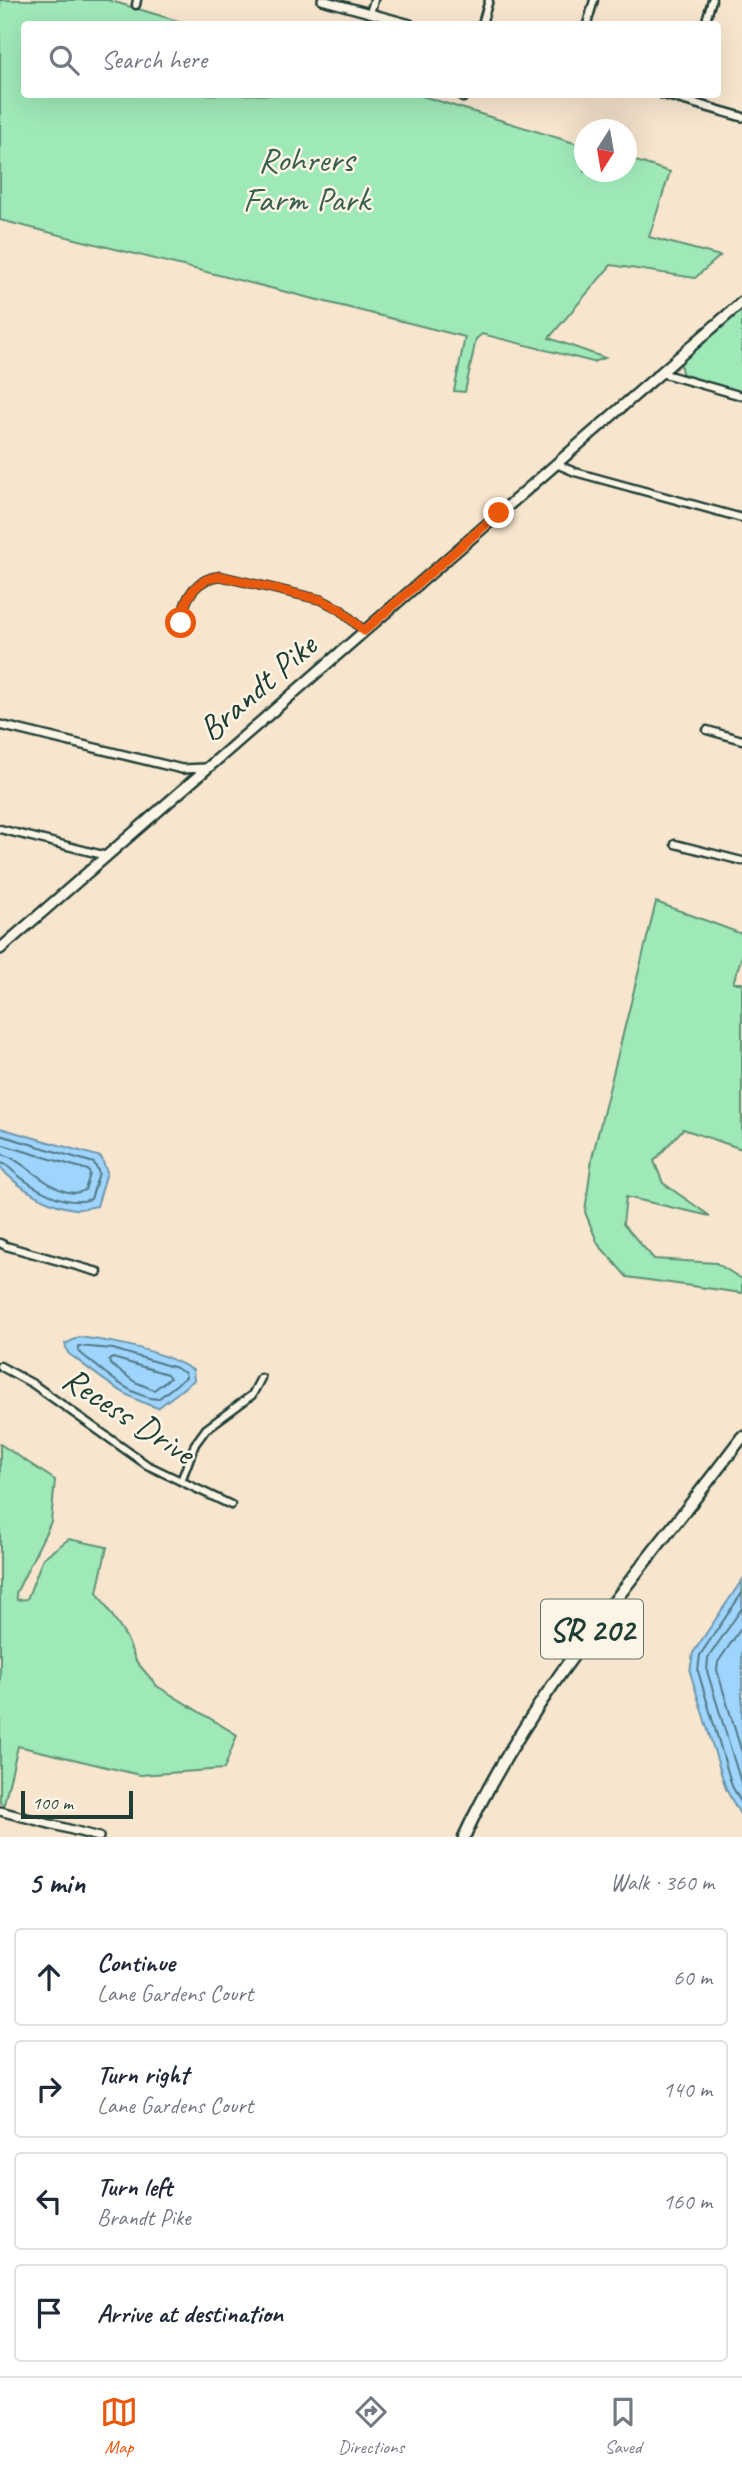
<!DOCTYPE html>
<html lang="en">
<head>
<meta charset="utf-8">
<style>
	:root { --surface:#fff; --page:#f2f2f3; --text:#1f2937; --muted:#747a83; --line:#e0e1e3; --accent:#ea580c }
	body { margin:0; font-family:Caveat,sans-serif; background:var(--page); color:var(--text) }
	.compass { position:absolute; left:574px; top:119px; width:63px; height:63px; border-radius:50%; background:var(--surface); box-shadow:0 7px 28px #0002; rotate:191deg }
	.scale { position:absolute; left:21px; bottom:18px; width:112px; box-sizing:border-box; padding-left:7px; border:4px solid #1f3d34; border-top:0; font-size:19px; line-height:24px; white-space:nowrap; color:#1f3d34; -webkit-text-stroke:5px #fcf5e5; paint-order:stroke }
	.stop { position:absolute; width:21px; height:21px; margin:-16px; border:5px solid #ea580c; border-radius:50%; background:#fff }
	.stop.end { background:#ea580c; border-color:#fff; box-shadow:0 2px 7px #0008 }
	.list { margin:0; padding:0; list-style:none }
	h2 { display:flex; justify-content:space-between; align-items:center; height:91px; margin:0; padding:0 28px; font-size:30px }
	h2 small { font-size:23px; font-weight:400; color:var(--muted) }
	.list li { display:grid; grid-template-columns:46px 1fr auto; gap:21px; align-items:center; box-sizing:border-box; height:98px; margin:0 14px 14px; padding:0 14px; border:2px solid var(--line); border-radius:7px }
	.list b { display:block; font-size:26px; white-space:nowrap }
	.list p { margin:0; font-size:23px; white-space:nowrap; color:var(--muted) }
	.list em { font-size:23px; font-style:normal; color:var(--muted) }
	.icon { flex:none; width:38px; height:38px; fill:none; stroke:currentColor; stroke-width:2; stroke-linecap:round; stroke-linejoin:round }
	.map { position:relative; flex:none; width:742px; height:1837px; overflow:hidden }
	.search { position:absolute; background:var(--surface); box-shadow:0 7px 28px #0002; left:21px; right:21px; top:21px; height:77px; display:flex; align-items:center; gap:18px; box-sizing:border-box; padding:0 24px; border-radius:7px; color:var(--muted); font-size:26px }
	.sheet { height:539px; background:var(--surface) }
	nav { display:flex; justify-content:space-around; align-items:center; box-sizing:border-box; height:98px; border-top:2px solid var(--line); background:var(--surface); font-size:19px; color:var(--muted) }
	nav a { display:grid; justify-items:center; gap:4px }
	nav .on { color:var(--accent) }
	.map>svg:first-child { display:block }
</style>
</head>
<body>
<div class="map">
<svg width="742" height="1837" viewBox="0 0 742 1837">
	<rect width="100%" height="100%" fill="#f7e5ce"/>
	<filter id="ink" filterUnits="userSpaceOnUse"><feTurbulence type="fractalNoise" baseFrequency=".0143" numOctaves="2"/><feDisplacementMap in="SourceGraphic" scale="14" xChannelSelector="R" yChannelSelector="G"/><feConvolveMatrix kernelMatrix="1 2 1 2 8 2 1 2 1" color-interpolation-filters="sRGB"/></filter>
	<g filter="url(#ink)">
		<g fill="#9fe8b8" stroke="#5f9276" stroke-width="2">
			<polygon points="0,0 108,0 188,24 24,24 24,94 419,95 584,146 584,172 626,172 627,158 670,172 649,237 720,256 695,278 611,265 549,338 605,358 593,362 482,334 476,339 465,392 454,391 465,337 0,220"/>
			<polygon points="742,307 742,392 694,379 682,373 680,361"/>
			<polygon points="656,902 742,934 742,956 733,983 742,983 742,1149 683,1129 654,1161 663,1183 710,1216 626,1197 623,1224 654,1259 716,1263 742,1279 742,1293 627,1277 598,1244 585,1212 592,1158"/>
			<polygon points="0,1444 55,1480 51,1522 16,1593 17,1600 27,1599 43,1558 69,1539 107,1547 97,1592 126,1637 136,1661 157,1686 237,1735 224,1769 140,1775 18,1746 4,1804 0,1803"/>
		</g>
		<g fill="#9fd4fd" stroke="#6c98ad" stroke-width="2">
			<path d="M0,1128L101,1157L107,1172L97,1206C90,1207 82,1210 75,1209C48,1206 17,1187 0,1167Z"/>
			<path d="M79,1337C117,1342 160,1350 193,1370L194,1380L158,1408C124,1398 96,1374 68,1353L65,1344Z"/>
			<polygon points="742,1580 742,1818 726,1789 690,1672 693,1653"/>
		</g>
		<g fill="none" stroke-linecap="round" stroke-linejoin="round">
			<g stroke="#527984" stroke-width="2">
				<path d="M0,1135L94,1163L99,1173L91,1199C66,1208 33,1188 14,1172C8,1167 8,1164 0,1163"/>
				<path d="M0,1144L88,1170L90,1174L85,1190C59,1205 21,1155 0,1154"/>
				<path d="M78,1346L113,1349L176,1368L185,1373L186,1377L158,1399C129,1397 100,1368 78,1351Z"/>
				<polygon points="113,1358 167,1374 170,1378 154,1390 135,1382 110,1364 109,1360"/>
				<polyline points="742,1593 700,1655 698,1671 732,1786 742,1804"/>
				<polyline points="742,1608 708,1658 707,1671 742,1786"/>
				<polyline points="742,1627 718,1662 717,1670 742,1753"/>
			</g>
			<g stroke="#1f3d34" stroke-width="11">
				<g id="minor">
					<polyline points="136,5 137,0"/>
					<polyline points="370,13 374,0"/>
					<polyline points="482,24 489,0"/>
					<polyline points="587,24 594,0"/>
					<polyline points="705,24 712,0"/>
					<polyline points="463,98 465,94"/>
					<polyline points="661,373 742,396"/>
					<polyline points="556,464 575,472 742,518"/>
					<path d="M181,623C184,599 194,579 220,576L322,600L341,610L364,631"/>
					<polyline points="707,730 742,740"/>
					<polyline points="0,829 107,856"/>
					<polyline points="675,844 742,861"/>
					<polyline points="0,1243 6,1246 98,1272"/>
					<polyline points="0,1366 33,1384 147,1465 231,1505"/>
					<polyline points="181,1481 195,1444 206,1429 252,1395 261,1378"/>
				</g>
			</g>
			<g stroke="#1f3d34" stroke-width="12">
				<g id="tertiary">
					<polyline points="322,0 410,24"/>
					<polyline points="662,94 742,117"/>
					<polyline points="0,725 182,769 206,768"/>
					<polyline points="0,1811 99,1837"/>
				</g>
			</g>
			<g stroke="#1f3d34" stroke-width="14">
				<polyline id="secondary" points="0,949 742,302"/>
			</g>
			<g stroke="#1f3d34" stroke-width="15">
				<path id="primary" d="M464,1837C533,1688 645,1567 742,1437"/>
			</g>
			<use href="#minor" stroke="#fcf5e5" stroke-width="6"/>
			<use href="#tertiary" stroke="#fcf5e5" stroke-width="7"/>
			<use href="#secondary" stroke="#fcf5e5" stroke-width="9"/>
			<use href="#primary" stroke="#fcf5e5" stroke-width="10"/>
		</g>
	</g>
	<g fill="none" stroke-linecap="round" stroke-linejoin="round" filter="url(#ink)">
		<path stroke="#ea580c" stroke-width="9" d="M181,623C184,599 194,579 220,576L322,600L341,610L364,631L499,513"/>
	</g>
	<g text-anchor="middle" stroke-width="5" stroke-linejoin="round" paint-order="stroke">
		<rect fill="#fcf5e5" stroke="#617469" stroke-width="2" x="541" y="1599.5" width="102" height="59" rx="5"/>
		<g font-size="33" font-weight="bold" fill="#1f3d34">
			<text x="592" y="1641">SR 202</text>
		</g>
		<g font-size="35" fill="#395f4e" stroke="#fcf5e5">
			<text x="306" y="171">Rohrers<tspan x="306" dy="40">Farm Park</tspan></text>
		</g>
		<g font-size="35" fill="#1f3d34" stroke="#fcf5e5">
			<text transform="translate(257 687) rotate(-41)" y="12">Brandt Pike</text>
			<text transform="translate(129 1415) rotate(33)" y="12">Recess Drive</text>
		</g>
	</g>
</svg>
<svg class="compass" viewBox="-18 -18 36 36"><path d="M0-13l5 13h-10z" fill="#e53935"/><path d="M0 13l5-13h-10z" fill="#747a83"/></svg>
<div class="scale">100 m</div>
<div class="stop" style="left:181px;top:623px"></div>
<div class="stop end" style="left:499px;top:513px"></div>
<div class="search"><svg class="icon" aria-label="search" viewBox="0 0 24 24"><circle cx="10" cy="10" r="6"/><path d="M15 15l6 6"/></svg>Search here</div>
</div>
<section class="sheet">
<h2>5 min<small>Walk · 360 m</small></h2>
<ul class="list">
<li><svg class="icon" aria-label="ahead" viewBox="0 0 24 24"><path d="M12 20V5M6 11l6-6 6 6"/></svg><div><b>Continue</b><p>Lane Gardens Court</p></div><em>60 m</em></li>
<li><svg class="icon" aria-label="right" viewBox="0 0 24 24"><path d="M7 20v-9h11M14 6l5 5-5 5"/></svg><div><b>Turn right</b><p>Lane Gardens Court</p></div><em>140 m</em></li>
<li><svg class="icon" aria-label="left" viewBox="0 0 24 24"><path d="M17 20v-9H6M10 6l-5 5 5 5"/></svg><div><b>Turn left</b><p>Brandt Pike</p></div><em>160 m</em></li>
<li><svg class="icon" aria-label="arrive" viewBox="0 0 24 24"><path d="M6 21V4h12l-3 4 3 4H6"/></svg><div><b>Arrive at destination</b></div></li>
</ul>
</section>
<nav>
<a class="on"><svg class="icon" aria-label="map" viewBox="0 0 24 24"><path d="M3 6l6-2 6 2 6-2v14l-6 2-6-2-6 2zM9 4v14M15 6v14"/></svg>Map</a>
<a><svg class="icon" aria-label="directions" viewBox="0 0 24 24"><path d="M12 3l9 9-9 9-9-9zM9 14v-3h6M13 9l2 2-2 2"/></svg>Directions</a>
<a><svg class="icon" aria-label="saved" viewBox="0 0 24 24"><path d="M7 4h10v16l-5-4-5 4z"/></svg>Saved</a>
</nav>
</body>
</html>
